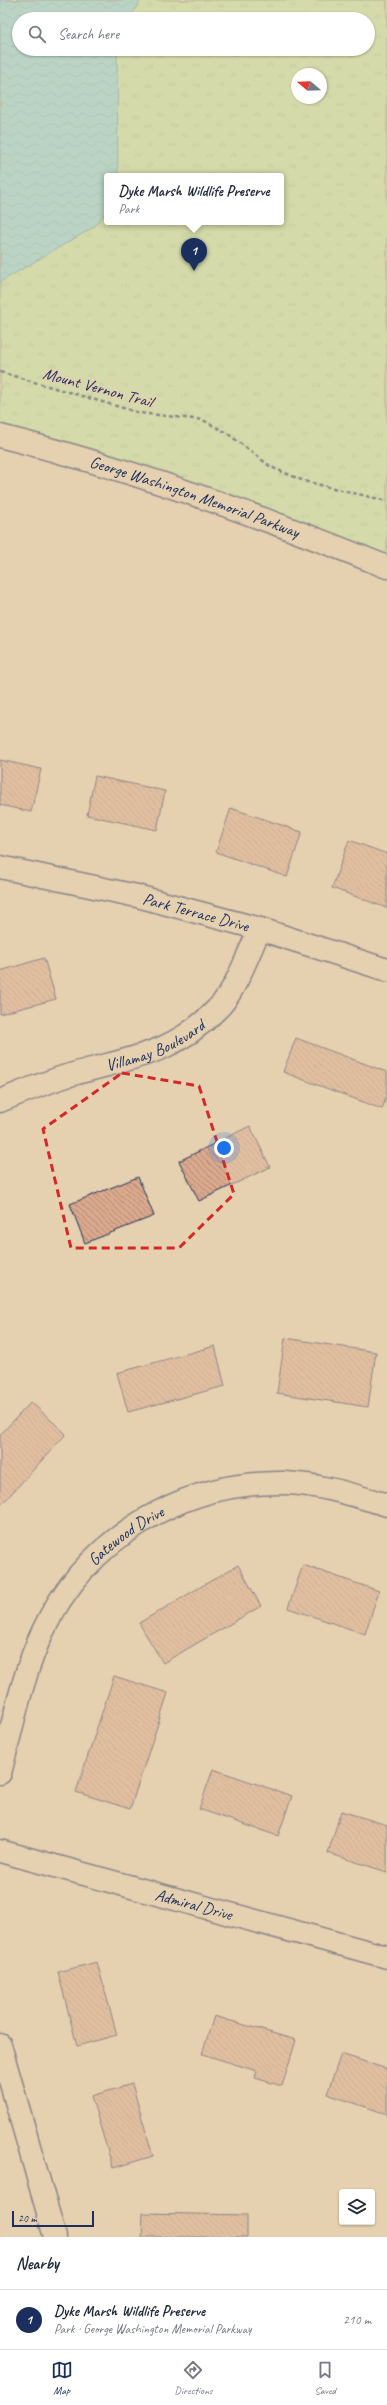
<!DOCTYPE html>
<html lang="en">
<head>
<meta charset="utf-8">
<style>
	:root { --surface:#fff; --page:#f2f2f3; --text:#1f2937; --muted:#747a83; --line:#e0e1e3; --accent:#1b2f5e }
	body { margin:0; font-family:Caveat,sans-serif; background:var(--page); color:var(--text) }
	.controls { position:absolute; right:12px; bottom:12px; display:grid; overflow:hidden; border-radius:4px; box-shadow:0 1px 3px #0004 }
	.controls button { width:36px; height:36px; display:grid; place-items:center; padding:0; border:0; border-bottom:1px solid var(--line); background:var(--surface); color:var(--text); font:20px sans-serif }
	.compass { position:absolute; left:291px; top:68px; width:36px; height:36px; border-radius:50%; background:var(--surface); box-shadow:0 1px 3px #0004; rotate:289deg }
	.scale { position:absolute; left:12px; bottom:10px; width:82px; box-sizing:border-box; padding-left:4px; border:2px solid #1b2f5e; border-top:0; font-size:11px; line-height:14px; white-space:nowrap; color:#1b2f5e; -webkit-text-stroke:3px #e5d0af; paint-order:stroke }
	.you { position:absolute; left:224px; top:1148px; width:14px; height:14px; margin:-10px; border:3px solid #fff; border-radius:50%; background:#1a73e8; box-shadow:0 0 0 6px #1a73e833 }
	.badge { display:grid; place-items:center; width:26px; height:26px; border-radius:50%; background:var(--accent); color:#fff; font-size:13px; font-weight:700 }
	.pin { position:absolute; translate:-50% -33px; filter:drop-shadow(0 1px 2px #0008) }
	.pin::after { content:''; position:absolute; top:21px; width:14px; height:12px; background:inherit; clip-path:polygon(0 0,100% 0,50% 100%) }
	.popup { position:absolute; left:104px; top:173px; width:180px; height:52px; box-sizing:border-box; display:grid; place-content:center; border-radius:4px; background:var(--surface); filter:drop-shadow(0 1px 3px #0005); font-size:13px; white-space:nowrap; color:var(--muted) }
	.popup b { font-size:15px; color:var(--text) }
	.popup::after { content:''; position:absolute; left:50%; top:100%; margin-left:-8px; border:8px solid transparent; border-top-color:var(--surface) }
	.list { margin:0; padding:0; list-style:none }
	h2 { display:flex; justify-content:space-between; align-items:center; height:52px; margin:0; padding:0 16px; font-size:17px }
	h2 small { font-size:13px; font-weight:400; color:var(--muted) }
	.list li { display:grid; grid-template-columns:26px 1fr auto; gap:12px; align-items:center; box-sizing:border-box; height:60px; padding:0 16px; border-top:1px solid var(--line) }
	.list b { display:block; font-size:15px; white-space:nowrap }
	.list p { margin:0; font-size:13px; white-space:nowrap; color:var(--muted) }
	.list em { font-size:13px; font-style:normal; color:var(--muted) }
	.icon { flex:none; width:22px; height:22px; fill:none; stroke:currentColor; stroke-width:2; stroke-linecap:round; stroke-linejoin:round }
	.map { position:relative; flex:none; width:387px; height:2237px; overflow:hidden }
	.search { position:absolute; background:var(--surface); box-shadow:0 1px 3px #0004; left:12px; right:12px; top:12px; height:44px; display:flex; align-items:center; gap:10px; box-sizing:border-box; padding:0 14px; border-radius:22px; color:var(--muted); font-size:15px }
	.sheet { height:112px; background:var(--surface) }
	nav { display:flex; justify-content:space-around; align-items:center; box-sizing:border-box; height:56px; border-top:1px solid var(--line); background:var(--surface); font-size:11px; color:var(--muted) }
	nav a { display:grid; justify-items:center; gap:2px }
	nav .on { color:var(--accent) }
	.map>svg:first-child { display:block }
</style>
</head>
<body>
<div class="map">
<svg width="387" height="2237" viewBox="0 0 387 2237">
	<defs>
		<pattern id="grass-tufts" width="24" height="20" patternUnits="userSpaceOnUse"><rect width="24" height="20" fill="#bee7a3"/><path d="M3 7l-1-3M5 7V3M7 7l1-3M15 17l-1-3M17 17v-4M19 17l1-3" fill="none" stroke="#a3c68f"/></pattern>
		<pattern id="water-waves" width="16" height="10" patternUnits="userSpaceOnUse"><rect width="16" height="10" fill="#86d8dd"/><path d="M0 5q4-4 8 0t8 0" fill="none" stroke="#73bac0"/></pattern>
		<pattern id="building-back-hatch" width="6" height="6" patternUnits="userSpaceOnUse"><rect width="6" height="6" fill="#dba98d"/><path d="M-1 5l2 2M0 0l6 6M5-1l2 2" fill="none" stroke="#b18a76"/></pattern>
	</defs>
	<rect width="100%" height="100%" fill="#e5d0af"/>
	<filter id="ink" filterUnits="userSpaceOnUse"><feTurbulence type="fractalNoise" baseFrequency=".025" numOctaves="2"/><feDisplacementMap in="SourceGraphic" scale="8" xChannelSelector="R" yChannelSelector="G"/><feConvolveMatrix kernelMatrix="1 2 1 2 8 2 1 2 1" color-interpolation-filters="sRGB"/></filter>
	<g filter="url(#ink)">
		<path fill="url(#grass-tufts)" stroke="#6c8b80" fill-rule="evenodd" d="M0,0H387V571L336,546L0,443ZM19,19H368V49H19ZM297,74H321V98H297ZM107,176H281V222H107Z"/>
		<polygon fill="url(#water-waves)" stroke="#5b94aa" points="0,0 141,0 129,19 19,19 19,49 117,49 118,176 107,176 107,211 94,227 0,282"/>
		<g fill="url(#building-back-hatch)" stroke="#1b2f5e">
			<polygon points="0,760 41,769 31,812 0,805"/>
			<polygon points="95,776 165,791 157,830 87,815"/>
			<polygon points="231,808 302,832 287,877 216,852"/>
			<polygon points="349,840 387,854 387,908 332,888"/>
			<polygon points="44,958 56,999 0,1014 0,971"/>
			<polygon points="296,1038 387,1072 387,1095 382,1109 283,1072"/>
			<polygon points="250,1126 270,1167 199,1201 179,1161"/>
			<polygon points="138,1177 154,1216 85,1243 70,1204"/>
			<polygon points="285,1338 376,1352 368,1407 277,1393"/>
			<polygon points="215,1346 225,1386 128,1412 117,1373"/>
			<polygon points="31,1402 66,1434 0,1506 0,1435"/>
			<polygon points="238,1565 261,1606 163,1663 139,1623"/>
			<polygon points="303,1565 379,1591 365,1634 288,1608"/>
			<polygon points="114,1676 168,1693 130,1809 76,1792"/>
			<polygon points="213,1769 292,1796 278,1836 199,1809"/>
			<polygon points="341,1811 387,1825 387,1872 328,1853"/>
			<polygon points="97,1962 117,2035 77,2046 58,1972"/>
			<polygon points="214,2016 296,2040 282,2086 255,2078 257,2071 202,2054"/>
			<polygon points="341,2054 387,2069 387,2114 327,2094"/>
			<polygon points="132,2084 153,2156 113,2168 91,2096"/>
			<polygon points="143,2213 247,2215 247,2237 142,2237"/>
		</g>
		<g fill="none" stroke-linecap="round" stroke-linejoin="round">
			<g stroke="#1b2f5e" stroke-width="25">
				<g id="street">
					<path id="s1" d="M0,867L137,896L260,929L387,970"/>
					<path id="s2" d="M0,1101C25,1091 50,1080 77,1073C133,1057 174,1054 217,1009C236,991 248,953 260,929"/>
					<path id="s3" d="M0,1773C12,1728 23,1672 43,1631C86,1539 182,1481 284,1483C320,1484 353,1495 387,1505"/>
					<path id="s4" d="M0,1851L387,1957"/>
					<polyline points="0,2045 55,2237"/>
				</g>
			</g>
			<g stroke="#1b2f5e" stroke-width="25">
				<g id="primary">
					<path id="s5" d="M0,436C132,469 261,516 387,567"/>
				</g>
			</g>
			<polyline stroke="#1b2f5e" stroke-width="2.5" stroke-dasharray="4 3" stroke-linecap="butt" points="0,372 140,413 203,420 227,433 271,467 304,481 387,501"/>
			<use href="#street" stroke="#e5d0af" stroke-width="22"/>
			<use href="#primary" stroke="#e5d0af" stroke-width="22"/>
		</g>
	</g>
	<path d="M0 0H387V2237H0ZM122,1073L199,1086L234,1194L179,1248H71L43,1129Z" fill="#e5d0af" fill-opacity=".55" fill-rule="evenodd"/>
	<path fill="none" stroke="#d62828" stroke-width="3" stroke-dasharray="8 5" stroke-linejoin="round" d="M122,1073L199,1086L234,1194L179,1248H71L43,1129Z"/>
	<g text-anchor="middle" stroke-width="3" stroke-linejoin="round" paint-order="stroke">
		<g font-size="17" fill="#1b2f5e" stroke="#e5d0af">
			<text transform="translate(98 387) rotate(15)" y="6">Mount Vernon Trail</text>
			<text dy="6" stroke="none"><textPath href="#s5" startOffset="204">George Washington Memorial Parkway</textPath></text>
			<text dy="6" stroke="none"><textPath href="#s1" startOffset="201">Park Terrace Drive</textPath></text>
			<text dy="6" stroke="none"><textPath href="#s2" startOffset="165">Villamay Boulevard</textPath></text>
			<text dy="6" stroke="none"><textPath href="#s3" startOffset="277">Gatewood Drive</textPath></text>
			<text dy="6" stroke="none"><textPath href="#s4" startOffset="201">Admiral Drive</textPath></text>
		</g>
	</g>
</svg>
<div class="controls">
<button><svg class="icon" aria-label="layers" viewBox="0 0 24 24"><path d="M12 4l9 5-9 5-9-5zM3 14l9 5 9-5"/></svg></button>
</div>
<svg class="compass" viewBox="-18 -18 36 36"><path d="M0-13l5 13h-10z" fill="#e53935"/><path d="M0 13l5-13h-10z" fill="#747a83"/></svg>
<div class="scale">20 m</div>
<div class="you"></div>
<div class="pin badge" style="left:194px;top:271px">1</div>
<div class="popup"><b>Dyke Marsh Wildlife Preserve</b>Park</div>
<div class="search"><svg class="icon" aria-label="search" viewBox="0 0 24 24"><circle cx="10" cy="10" r="6"/><path d="M15 15l6 6"/></svg>Search here</div>
</div>
<section class="sheet">
<h2>Nearby<small></small></h2>
<ul class="list">
<li><span class="badge">1</span><div><b>Dyke Marsh Wildlife Preserve</b><p>Park · George Washington Memorial Parkway</p></div><em>210 m</em></li>
</ul>
</section>
<nav>
<a class="on"><svg class="icon" aria-label="map" viewBox="0 0 24 24"><path d="M3 6l6-2 6 2 6-2v14l-6 2-6-2-6 2zM9 4v14M15 6v14"/></svg>Map</a>
<a><svg class="icon" aria-label="directions" viewBox="0 0 24 24"><path d="M12 3l9 9-9 9-9-9zM9 14v-3h6M13 9l2 2-2 2"/></svg>Directions</a>
<a><svg class="icon" aria-label="saved" viewBox="0 0 24 24"><path d="M7 4h10v16l-5-4-5 4z"/></svg>Saved</a>
</nav>
</body>
</html>
